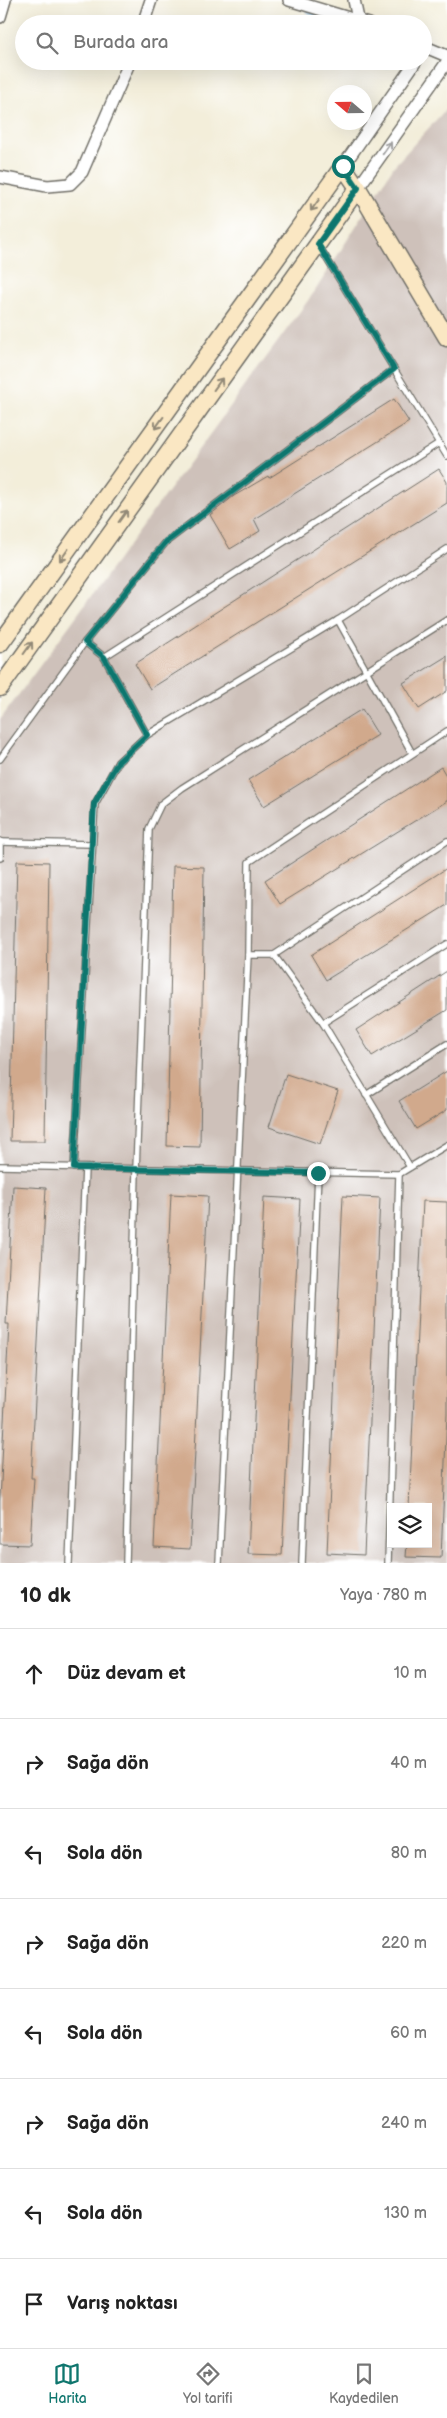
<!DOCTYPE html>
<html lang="tr">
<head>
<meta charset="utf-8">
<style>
	:root { --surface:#fff; --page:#f6f6f6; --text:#222; --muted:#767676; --line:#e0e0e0; --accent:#0f766e }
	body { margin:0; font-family:"Balsamiq Sans",sans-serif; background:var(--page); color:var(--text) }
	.controls { position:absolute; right:15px; bottom:15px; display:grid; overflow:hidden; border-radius:0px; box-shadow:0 5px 20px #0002 }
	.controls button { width:45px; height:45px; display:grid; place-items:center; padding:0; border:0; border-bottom:1px solid var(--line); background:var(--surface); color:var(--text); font:25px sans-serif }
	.compass { position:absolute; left:327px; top:85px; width:45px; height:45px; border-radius:50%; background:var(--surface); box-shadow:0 5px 20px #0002; rotate:290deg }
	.stop { position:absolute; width:15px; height:15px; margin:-11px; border:4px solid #0f766e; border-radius:50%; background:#fff }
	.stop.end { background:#0f766e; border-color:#fff; box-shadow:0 1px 5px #0008 }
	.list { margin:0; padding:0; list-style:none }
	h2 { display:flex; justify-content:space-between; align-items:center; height:65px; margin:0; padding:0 20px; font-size:21px }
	h2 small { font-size:16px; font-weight:400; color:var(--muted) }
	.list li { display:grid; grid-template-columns:32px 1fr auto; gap:15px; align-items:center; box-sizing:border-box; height:90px; padding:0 20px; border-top:1px solid var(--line) }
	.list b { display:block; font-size:19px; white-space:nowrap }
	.list em { font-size:16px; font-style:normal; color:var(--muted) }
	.icon { flex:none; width:28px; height:28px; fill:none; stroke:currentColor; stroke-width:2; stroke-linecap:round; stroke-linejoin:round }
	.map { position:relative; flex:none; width:447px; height:1563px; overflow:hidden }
	.search { position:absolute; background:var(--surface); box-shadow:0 5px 20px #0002; left:15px; right:15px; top:15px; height:55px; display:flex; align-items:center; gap:12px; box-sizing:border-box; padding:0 18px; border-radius:28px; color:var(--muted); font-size:19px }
	.sheet { height:785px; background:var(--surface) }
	nav { display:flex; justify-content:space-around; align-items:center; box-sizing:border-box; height:70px; border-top:1px solid var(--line); background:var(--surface); font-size:14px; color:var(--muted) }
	nav a { display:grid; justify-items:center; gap:2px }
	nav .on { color:var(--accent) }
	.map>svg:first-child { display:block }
</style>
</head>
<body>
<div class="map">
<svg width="447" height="1563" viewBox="0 0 447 1563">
	<rect width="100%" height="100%" fill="#fff"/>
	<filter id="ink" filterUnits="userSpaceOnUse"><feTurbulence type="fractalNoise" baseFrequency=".02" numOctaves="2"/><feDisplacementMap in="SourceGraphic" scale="10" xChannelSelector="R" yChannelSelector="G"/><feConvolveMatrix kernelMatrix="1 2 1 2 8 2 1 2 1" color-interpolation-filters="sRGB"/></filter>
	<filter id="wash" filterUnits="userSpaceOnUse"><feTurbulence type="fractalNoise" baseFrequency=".0096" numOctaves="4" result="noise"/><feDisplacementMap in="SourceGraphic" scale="20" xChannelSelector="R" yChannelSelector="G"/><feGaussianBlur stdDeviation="1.12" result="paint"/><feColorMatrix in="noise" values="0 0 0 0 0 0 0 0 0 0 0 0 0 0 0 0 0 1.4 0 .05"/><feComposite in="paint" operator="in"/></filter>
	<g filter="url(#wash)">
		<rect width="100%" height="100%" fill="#f3eeda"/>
		<path fill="#cec1ba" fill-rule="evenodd" d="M447,108V1563H0V720L315,291L394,166ZM391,1507H428V1544H391Z"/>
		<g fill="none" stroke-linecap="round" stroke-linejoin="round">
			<g stroke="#69b0e0" stroke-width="4">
				<polyline points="309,11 329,24"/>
				<polyline points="379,61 387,66"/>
			</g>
		</g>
		<g id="blocks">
			<g fill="#d1a98c">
				<polygon points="394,399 409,422 254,519 260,531 230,549 210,515 234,496 268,476 269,478"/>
				<polygon points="439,469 447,482 447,503 150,689 135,664"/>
				<polygon points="447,656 447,691 419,709 403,683"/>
				<polygon points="362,709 378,735 264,806 248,780"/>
				<polygon points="441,767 447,777 447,801 280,904 265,880"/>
				<polygon points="17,861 49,862 45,1141 10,1141"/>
				<polygon points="173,866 204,867 200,1147 167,1146"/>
				<polygon points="447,868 447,905 326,980 311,955"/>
				<polygon points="447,971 447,1010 372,1056 356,1030"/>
				<polygon points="447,1071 447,1110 416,1129 399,1101"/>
				<polygon points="286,1074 338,1091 320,1144 269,1127"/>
				<polygon points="13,1186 46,1188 31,1478 34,1478 30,1545 0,1544 0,1501 9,1324 6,1324"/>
				<polygon points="171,1194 208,1196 190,1549 154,1547"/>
				<polygon points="343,1196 380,1198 364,1555 327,1553"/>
				<polygon points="264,1197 300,1199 282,1555 248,1554"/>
				<polygon points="423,1201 447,1202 447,1414 441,1558 406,1557 407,1544 428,1544 428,1507 409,1507"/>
			</g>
		</g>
	</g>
	<g filter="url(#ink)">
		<use href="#blocks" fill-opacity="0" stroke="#716f68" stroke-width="1"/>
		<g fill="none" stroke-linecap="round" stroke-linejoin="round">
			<g stroke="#716f68" stroke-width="8">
				<g id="lane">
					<polyline points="319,246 447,456"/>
					<polyline points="338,620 412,753"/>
					<polyline points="85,642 104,657 147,735"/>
					<polyline points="104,657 439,443"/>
					<polyline points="0,759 85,642 166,542 394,369"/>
					<polyline points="0,841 0,858"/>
					<polyline points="1,842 91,844"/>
					<polyline points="248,955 274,955 323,1023 410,1167"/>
					<polyline points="274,955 447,841"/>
					<polyline points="323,1023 447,944"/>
					<polyline points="366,1095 447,1044"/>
					<polyline points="0,1166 399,1174 447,1145"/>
					<polyline points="74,1168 95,804 118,762 147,735 338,620 447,549"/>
					<polyline points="69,1563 85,1168"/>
					<polyline points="126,1563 136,1170 149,829 161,804 182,788 447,620"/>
					<polyline points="219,1563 248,955 249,862 447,731"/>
					<polyline points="302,1563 318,1173"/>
					<polyline points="388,1563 399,1174"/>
				</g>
			</g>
			<g stroke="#716f68" stroke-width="14">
				<g id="street">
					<polyline points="289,0 369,24"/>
					<polyline points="354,0 358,19"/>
					<polyline points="0,17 5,0"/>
					<polyline points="143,24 151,0"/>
					<polyline points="423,46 447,56"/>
					<polyline points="343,166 416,61"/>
					<polyline points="0,177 47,186 70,184 82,172 130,61"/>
					<polyline points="358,188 447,62"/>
				</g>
			</g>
			<g stroke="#716f68" stroke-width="19">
				<g id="secondary">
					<polyline points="0,644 343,166 358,188 447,338"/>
					<polyline points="0,688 358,188"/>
				</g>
			</g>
			<use href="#lane" stroke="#fff" stroke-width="5.5"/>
			<use href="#street" stroke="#fff" stroke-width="11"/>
			<use href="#secondary" stroke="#fae7c3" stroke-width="16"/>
		</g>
		<defs><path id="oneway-shaft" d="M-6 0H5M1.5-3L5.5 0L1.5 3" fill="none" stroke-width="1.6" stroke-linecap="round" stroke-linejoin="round" transform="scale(1.25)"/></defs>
		<use stroke="#a0a0a0" href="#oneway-shaft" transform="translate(387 148) rotate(-55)"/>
		<g stroke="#928977">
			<use href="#oneway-shaft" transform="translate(315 205) rotate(126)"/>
			<use href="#oneway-shaft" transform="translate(218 384) rotate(-54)"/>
			<use href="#oneway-shaft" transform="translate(159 423) rotate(126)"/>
			<use href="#oneway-shaft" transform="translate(123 516) rotate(-54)"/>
			<use href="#oneway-shaft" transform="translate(64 555) rotate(126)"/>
			<use href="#oneway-shaft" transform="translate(28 648) rotate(-54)"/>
		</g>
	</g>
	<g fill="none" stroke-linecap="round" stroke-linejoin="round" filter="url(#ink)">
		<polyline stroke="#0f766e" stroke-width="6" points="318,1173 74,1168 94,804 118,762 147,735 104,657 85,642 166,542 394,369 318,244 358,188 343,166"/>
	</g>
</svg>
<div class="controls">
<button><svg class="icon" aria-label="layers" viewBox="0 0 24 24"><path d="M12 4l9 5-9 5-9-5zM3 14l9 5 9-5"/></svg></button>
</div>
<svg class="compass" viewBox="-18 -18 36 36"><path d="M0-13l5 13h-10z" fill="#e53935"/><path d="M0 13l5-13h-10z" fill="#767676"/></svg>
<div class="stop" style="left:343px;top:166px"></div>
<div class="stop end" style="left:318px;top:1173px"></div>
<div class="search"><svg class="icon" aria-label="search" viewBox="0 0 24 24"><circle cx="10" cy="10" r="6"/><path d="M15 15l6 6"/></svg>Burada ara</div>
</div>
<section class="sheet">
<h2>10 dk<small>Yaya · 780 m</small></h2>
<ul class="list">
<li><svg class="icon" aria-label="ahead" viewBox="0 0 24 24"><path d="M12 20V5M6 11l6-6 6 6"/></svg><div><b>Düz devam et</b></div><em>10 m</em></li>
<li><svg class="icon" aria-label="right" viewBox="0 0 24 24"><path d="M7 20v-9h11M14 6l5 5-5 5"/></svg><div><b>Sağa dön</b></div><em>40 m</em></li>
<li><svg class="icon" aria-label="left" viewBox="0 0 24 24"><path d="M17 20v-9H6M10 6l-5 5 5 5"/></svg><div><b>Sola dön</b></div><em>80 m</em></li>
<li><svg class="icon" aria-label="right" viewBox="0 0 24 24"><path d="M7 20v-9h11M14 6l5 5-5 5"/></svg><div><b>Sağa dön</b></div><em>220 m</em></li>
<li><svg class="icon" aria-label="left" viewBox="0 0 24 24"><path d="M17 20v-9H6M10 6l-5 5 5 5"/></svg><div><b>Sola dön</b></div><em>60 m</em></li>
<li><svg class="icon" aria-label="right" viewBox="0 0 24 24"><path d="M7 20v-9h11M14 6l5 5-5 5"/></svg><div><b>Sağa dön</b></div><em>240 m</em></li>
<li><svg class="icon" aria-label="left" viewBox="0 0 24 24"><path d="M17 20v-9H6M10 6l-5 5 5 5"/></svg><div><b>Sola dön</b></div><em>130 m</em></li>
<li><svg class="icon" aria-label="arrive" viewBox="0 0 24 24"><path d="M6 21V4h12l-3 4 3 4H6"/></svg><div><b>Varış noktası</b></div></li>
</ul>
</section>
<nav>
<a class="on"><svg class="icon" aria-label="map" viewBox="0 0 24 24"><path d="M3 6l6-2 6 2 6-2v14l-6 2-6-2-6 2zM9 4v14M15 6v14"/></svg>Harita</a>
<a><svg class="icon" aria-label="directions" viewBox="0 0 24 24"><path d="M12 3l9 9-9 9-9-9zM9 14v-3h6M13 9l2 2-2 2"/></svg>Yol tarifi</a>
<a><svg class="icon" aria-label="saved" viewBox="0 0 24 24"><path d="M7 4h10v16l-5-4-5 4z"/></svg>Kaydedilen</a>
</nav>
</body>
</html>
